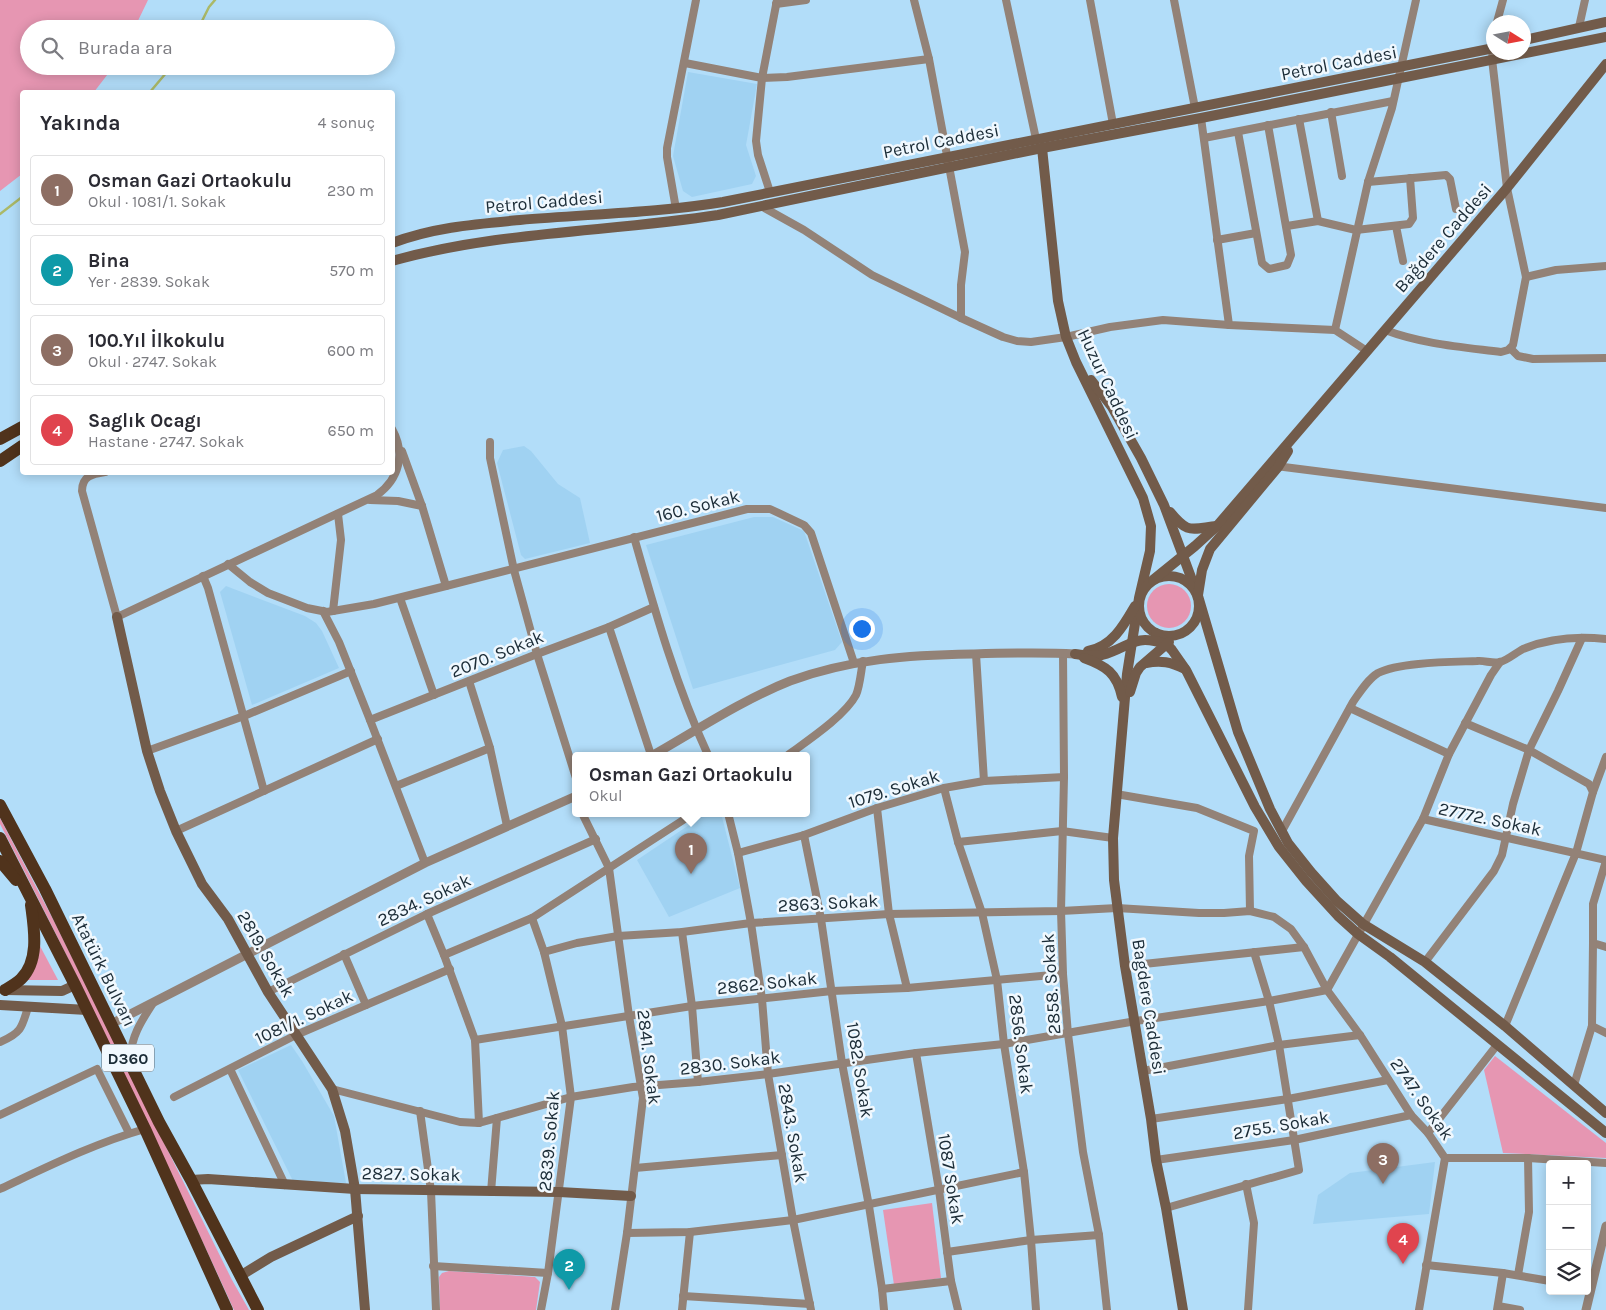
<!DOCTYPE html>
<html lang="tr">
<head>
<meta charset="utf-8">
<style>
	:root { --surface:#fff; --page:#f2f2f3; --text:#2b2b33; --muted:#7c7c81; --line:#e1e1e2; --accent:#111827 }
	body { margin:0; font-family:Karla,sans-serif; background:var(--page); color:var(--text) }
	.controls { position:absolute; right:15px; bottom:15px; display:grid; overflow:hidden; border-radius:5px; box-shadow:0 2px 12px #0003 }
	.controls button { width:45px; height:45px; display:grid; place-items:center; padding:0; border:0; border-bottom:1px solid var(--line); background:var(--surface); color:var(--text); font:25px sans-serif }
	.compass { position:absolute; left:1486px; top:15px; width:45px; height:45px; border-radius:50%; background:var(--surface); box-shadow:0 2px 12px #0003; rotate:101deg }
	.you { position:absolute; left:861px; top:628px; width:18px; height:18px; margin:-12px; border:4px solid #fff; border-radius:50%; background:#1a73e8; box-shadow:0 0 0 8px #1a73e833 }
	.badge { display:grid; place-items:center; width:32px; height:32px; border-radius:50%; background:var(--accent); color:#fff; font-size:16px; font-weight:700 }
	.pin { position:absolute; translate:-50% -41px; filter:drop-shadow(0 1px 2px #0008) }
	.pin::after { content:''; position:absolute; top:26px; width:18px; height:15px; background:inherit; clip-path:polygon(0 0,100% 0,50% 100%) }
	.popup { position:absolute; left:572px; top:752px; width:238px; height:65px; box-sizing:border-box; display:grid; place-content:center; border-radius:5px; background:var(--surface); filter:drop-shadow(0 1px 4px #0005); font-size:16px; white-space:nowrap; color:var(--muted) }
	.popup b { font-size:19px; color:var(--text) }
	.popup::after { content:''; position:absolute; left:50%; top:100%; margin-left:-10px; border:10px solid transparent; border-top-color:var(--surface) }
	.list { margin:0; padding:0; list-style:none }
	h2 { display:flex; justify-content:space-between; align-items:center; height:65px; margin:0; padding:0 20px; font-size:21px }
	h2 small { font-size:16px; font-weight:400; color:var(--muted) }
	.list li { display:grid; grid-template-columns:32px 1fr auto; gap:15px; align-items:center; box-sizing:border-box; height:70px; margin:0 10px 10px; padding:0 10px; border:1px solid var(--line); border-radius:5px }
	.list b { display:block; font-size:19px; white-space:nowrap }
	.list p { margin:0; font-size:16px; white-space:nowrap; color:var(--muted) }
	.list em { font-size:16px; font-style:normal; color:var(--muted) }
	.icon { flex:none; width:28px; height:28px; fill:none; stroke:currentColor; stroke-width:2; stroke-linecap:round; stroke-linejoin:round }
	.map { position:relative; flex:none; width:1606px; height:1310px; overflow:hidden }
	.search { position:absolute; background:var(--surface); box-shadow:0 2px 12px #0003; left:20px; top:20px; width:375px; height:55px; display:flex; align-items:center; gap:12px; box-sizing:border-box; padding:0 18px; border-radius:28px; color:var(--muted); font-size:19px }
	.panel { position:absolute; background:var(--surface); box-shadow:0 2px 12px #0003; left:20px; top:90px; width:375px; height:385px; border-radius:5px }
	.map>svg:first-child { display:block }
</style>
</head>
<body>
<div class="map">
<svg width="1606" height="1310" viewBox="0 0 1606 1310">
	<rect width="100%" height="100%" fill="#b2ddf9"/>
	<g fill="#a0d2f2">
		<polygon points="688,72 757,84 746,145 756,176 752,184 692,197 683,191 673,156"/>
		<polygon points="524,446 531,451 558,484 580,498 590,543 525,559 521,555 497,463 503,450"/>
		<polygon points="754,517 773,517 804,531 842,642 835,650 693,689 646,545"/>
		<polygon points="226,586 305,616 316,623 322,631 339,668 252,705 220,592"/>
		<polygon points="707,813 721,813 740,888 669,917 637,860"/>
		<polygon points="291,1045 302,1061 334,1116 346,1183 293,1181 238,1070"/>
		<polygon points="1435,1162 1429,1214 1313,1224 1318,1195 1350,1173"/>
	</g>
	<g fill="#e696b2">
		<polygon points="0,0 148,0 134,29 29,29 29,66 114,66 94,92 22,92 22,174 0,191"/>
		<circle cx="1169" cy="606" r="22"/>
		<path d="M0,818L55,923L232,1280L249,1310H234C159,1146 83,984 0,824Z"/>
		<polygon points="40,946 58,980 27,980"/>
		<polygon points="1495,1056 1606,1143 1606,1158 1503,1153 1484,1070"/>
		<polygon points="932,1203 941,1278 894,1285 883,1210"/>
		<polygon points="449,1271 535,1277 540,1282 536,1310 440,1310 439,1277 442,1273"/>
	</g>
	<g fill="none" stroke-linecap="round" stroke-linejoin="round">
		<g stroke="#abb968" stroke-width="2.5">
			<polyline points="198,29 209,7 215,0"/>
			<polyline points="150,92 172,66"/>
			<polyline points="0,214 22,197"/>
		</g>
		<g stroke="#938277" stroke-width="8">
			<polyline points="914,0 929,59 965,252 961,285 961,318"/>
			<polyline points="1006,0 1036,139"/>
			<polyline points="1090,0 1113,124"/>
			<polyline points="1174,0 1195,108"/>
			<polyline points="776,4 806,0"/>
			<polyline points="1497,22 1503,0"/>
			<polyline points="1579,27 1585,0"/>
			<polyline points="685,63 762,78 787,77 929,59"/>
			<polyline points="1331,112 1342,176"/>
			<polyline points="1201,118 1229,325"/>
			<polyline points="1299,119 1318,221"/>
			<polyline points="1238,132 1262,263 1269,269 1287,265 1291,255 1268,125"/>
			<polyline points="1204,138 1393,101"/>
			<polyline points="1368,182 1446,175 1450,179 1456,209"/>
			<polyline points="770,192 758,155 756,141 762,78 777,0"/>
			<polyline points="761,206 804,230 872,275 961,318 1003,337 1017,341 1031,342 1066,337 1110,327 1163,320 1229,325 1335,330"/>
			<polyline points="676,209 667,157 667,148 696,0"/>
			<polyline points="1287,226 1318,221 1356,230 1409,224 1413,218 1410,178"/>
			<polyline points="1396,226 1403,261"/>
			<polyline points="1217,240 1256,233"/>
			<polyline points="1526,277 1556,270 1606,266"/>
			<path d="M1385,330C1422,344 1462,347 1501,352L1508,350L1513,345L1526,277L1507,188L1492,59L1494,39"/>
			<polyline points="1511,349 1518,356 1533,359 1606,358"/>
			<polyline points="1367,351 1335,330 1368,182 1392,108 1416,0"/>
			<polyline points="490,442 490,458 514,570 537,654 576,778"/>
			<polyline points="402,451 422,506 446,586"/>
			<polyline points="1276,466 1606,508"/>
			<path d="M105,472C92,474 82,476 82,491L117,617L377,495C399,479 406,454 392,429"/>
			<polyline points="370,500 398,501 422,506"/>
			<path d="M634,537C655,611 676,686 708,755"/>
			<polyline points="228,564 250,582 268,593 307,608 327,612 374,604 446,586 747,509 770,509 804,525 811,533 854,663"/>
			<polyline points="203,576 208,588 264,791"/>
			<polyline points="400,598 434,695"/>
			<polyline points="323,611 339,642 370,720"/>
			<polyline points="333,611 341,540 338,514"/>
			<polyline points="609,627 651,755"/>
			<polyline points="1063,653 1064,777 1061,911 1063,974 1068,1034 1083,1152 1099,1235 1107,1310"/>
			<polyline points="976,654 984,781"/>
			<polyline points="469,681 490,748 507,826"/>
			<polyline points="1350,708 1449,754"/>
			<polyline points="1465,723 1529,750 1589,784 1593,792 1576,853 1505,1026"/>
			<polyline points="147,751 244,716 351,671"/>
			<path d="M788,755C807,741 845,716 856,695C860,686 861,671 863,661"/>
			<polyline points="396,786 490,748"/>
			<polyline points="944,788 958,842 982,913 997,980 1004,1044 1024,1172 1031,1240 1036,1310"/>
			<polyline points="1593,792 1606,757"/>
			<polyline points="1116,794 1197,808 1254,831 1249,856 1250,911"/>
			<polyline points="877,808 889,914 907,988"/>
			<polyline points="582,813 609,868 629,1016 643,1098 627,1233 615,1310"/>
			<polyline points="728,813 738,853 751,923 762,999 768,1074 793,1220 811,1310"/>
			<polyline points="1423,819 1606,860"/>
			<polyline points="176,831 378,739"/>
			<path d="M1282,831L1353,702C1360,692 1368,679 1378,673C1399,662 1452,662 1477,661C1484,660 1493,664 1500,662C1506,661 1517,652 1523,649C1549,638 1578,636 1606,639"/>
			<polyline points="804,835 821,919 842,1063 869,1206 882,1289 884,1310"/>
			<polyline points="958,842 1062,831 1113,838"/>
			<polyline points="738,853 804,835 877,808 944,788 984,781 1064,777"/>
			<polyline points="1606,861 1593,904 1593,943 1606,947"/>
			<polyline points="425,863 370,720 537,654 609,627 654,607"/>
			<polyline points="427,914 444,955 475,1040 479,1123"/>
			<polyline points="532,918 544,952 562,1026 571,1097 548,1273 541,1310"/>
			<polyline points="682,932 692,1006 698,1082"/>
			<polyline points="544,952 577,943 618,936 682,932 751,923 889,914 1061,911 1117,908 1199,913 1224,913 1250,911 1274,917 1291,929 1304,947 1327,990 1360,1035 1411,1115 1428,1133 1445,1158 1419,1310"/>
			<polyline points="344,954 366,1005"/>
			<polyline points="444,955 532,918 694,813"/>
			<polyline points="1425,962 1494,871 1502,855 1513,804 1529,750 1558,691 1582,638"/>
			<polyline points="1125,966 1304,947"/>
			<polyline points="268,992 427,914 596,839"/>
			<polyline points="1592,1026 1606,1033"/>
			<polyline points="475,1040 692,1006 832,991 907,988 1063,974"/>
			<path d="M0,1042C21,1033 22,1028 28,1007"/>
			<polyline points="916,1053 939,1190 951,1281 958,1310"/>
			<path d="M131,1058C130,1038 142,1020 153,1003"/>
			<polyline points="230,1069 285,1185"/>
			<polyline points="1143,1071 1279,1045 1360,1035"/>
			<polyline points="1574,1085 1592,1026 1593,943"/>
			<polyline points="332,1089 460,1122 479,1123 571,1097 633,1087 698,1082 768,1074 916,1053 1004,1044 1136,1021 1269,1001 1327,990 1423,819 1449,754 1491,675 1500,662"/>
			<polyline points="174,1097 296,1035 450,969"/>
			<polyline points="420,1111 431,1191 436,1310"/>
			<polyline points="0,1115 97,1069 129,1133"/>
			<polyline points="1151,1119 1288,1099 1388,1080"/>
			<polyline points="1428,1133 1497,1045"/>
			<polyline points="1445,1158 1528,1158 1606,1163"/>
			<polyline points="1156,1160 1294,1140 1411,1115"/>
			<polyline points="635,1168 782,1155"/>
			<polyline points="1246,1184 1254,1223 1248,1310"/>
			<path d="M0,1189C47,1167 95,1143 145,1129"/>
			<polyline points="491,1192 497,1118"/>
			<polyline points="1166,1208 1299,1170 1279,1045 1269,1001 1254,952"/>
			<polyline points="627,1233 690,1232 793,1220 1024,1172"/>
			<polyline points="947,1252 1031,1240 1099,1235"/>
			<polyline points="1426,1265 1503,1273 1550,1281"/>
			<polyline points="433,1266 548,1273"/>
			<polyline points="1518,1275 1529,1212 1528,1158"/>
			<polyline points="882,1289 951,1281"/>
			<polyline points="683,1296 810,1304"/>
			<polyline points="1498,1306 1520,1310"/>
			<polyline points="682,1310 690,1232"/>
			<polyline points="1497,1310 1503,1273"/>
		</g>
		<g stroke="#938277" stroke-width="9">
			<path d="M653,755C697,730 742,700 790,681C850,659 909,655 972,654C1007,653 1040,652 1075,654"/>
			<polyline points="111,1024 425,863 576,796"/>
			<polyline points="1586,1310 1606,1226"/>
		</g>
		<g stroke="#725b4a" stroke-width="10">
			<polyline points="1524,40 1606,22"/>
			<polyline points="1042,148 1058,301 1066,337 1076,362 1143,498 1151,526 1150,551 1139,598 1127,674 1113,838 1114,880 1125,966 1151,1119 1156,1160 1166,1208 1183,1310"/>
			<path d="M392,243C434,227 477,224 520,220C588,214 656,213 723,202L1494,48"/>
			<path d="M392,261C499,231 610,232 718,215L1042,148L1201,118L1606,37"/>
			<polyline points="1091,380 1112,407 1141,458 1164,505 1198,596 1238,732 1270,809 1288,843 1311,872 1337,901 1363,924 1425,962 1505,1026 1606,1113"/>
			<path d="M1170,512C1188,534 1190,529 1217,526"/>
			<circle cx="1169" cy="606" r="30"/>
			<polyline points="1153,580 1195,546 1217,526 1507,188 1606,64"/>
			<polyline points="1198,595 1202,570 1210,549 1278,467 1288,451"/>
			<polyline points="117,617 147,751 160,791 176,831 202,884 228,919 268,992 332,1089 345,1131 355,1189 365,1310"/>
			<polyline points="1156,633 1172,650 1186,670 1255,807 1279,847 1306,881 1338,916 1358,934 1390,957 1606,1133"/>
			<path d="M1088,651C1112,647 1124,625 1135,606"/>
			<path d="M1075,654C1084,655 1093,657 1102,655C1129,648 1133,633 1165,644"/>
			<path d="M1084,658C1106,666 1117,673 1122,697"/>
			<path d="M1146,663C1161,660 1171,662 1185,669"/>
			<polyline points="1130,692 1136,673 1140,667 1169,642"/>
			<polyline points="5,990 62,991 75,985"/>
			<polyline points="0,1005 87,1010"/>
			<polyline points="191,1180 208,1179 355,1189 559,1192 631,1196"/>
			<polyline points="240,1276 271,1257 358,1216"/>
		</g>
		<g stroke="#50331c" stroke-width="12">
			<polyline points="0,439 22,427"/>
			<polyline points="0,461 22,446"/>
			<polyline points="0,805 45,889 159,1122 191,1180 258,1310"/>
			<polyline points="0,838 75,985 145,1129 227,1310"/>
			<polyline points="0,861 16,880"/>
			<path d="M5,990C10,987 17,983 21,979C40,960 34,928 31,905"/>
		</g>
	</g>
	<g text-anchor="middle" stroke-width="5" stroke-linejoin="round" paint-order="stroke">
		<rect fill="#f0f8fe" stroke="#5b6973" stroke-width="1" x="102" y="1044.5" width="52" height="27" rx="4"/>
		<g font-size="16" font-weight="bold" fill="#1b2c37">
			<text x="128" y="1064">D360</text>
		</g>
		<g font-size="18" fill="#1b2c37" stroke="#f0f8fe">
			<text transform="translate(1339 63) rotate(-11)" y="6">Petrol Caddesi</text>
			<text transform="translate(941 141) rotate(-11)" y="6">Petrol Caddesi</text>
			<text transform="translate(544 202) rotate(-5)" y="6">Petrol Caddesi</text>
			<text transform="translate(1443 238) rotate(-49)" y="6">Bağdere Caddesi</text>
			<text transform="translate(1108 384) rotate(65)" y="6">Huzur Caddesi</text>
			<text transform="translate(698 506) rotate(-14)" y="6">160. Sokak</text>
			<text transform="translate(497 654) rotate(-22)" y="6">2070. Sokak</text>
			<text transform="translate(894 789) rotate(-17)" y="6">1079. Sokak</text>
			<text transform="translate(1490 819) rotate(12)" y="6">27772. Sokak</text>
			<text transform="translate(424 900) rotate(-25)" y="6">2834. Sokak</text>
			<text transform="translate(828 903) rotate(-3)" y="6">2863. Sokak</text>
			<text transform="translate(266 954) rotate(60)" y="6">2819. Sokak</text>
			<text transform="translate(104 970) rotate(64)" y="6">Atatürk Bulvarı</text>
			<text transform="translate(767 983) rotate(-6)" y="6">2862. Sokak</text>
			<text transform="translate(1051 984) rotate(-94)" y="6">2858. Sokak</text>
			<text transform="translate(1149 1007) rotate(81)" y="6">Bagdere Caddesi</text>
			<text transform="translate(304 1017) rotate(-25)" y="6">1081/1. Sokak</text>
			<text transform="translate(1021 1044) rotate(83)" y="6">2856. Sokak</text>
			<text transform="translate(649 1057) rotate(83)" y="6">2841. Sokak</text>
			<text transform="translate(730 1063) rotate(-7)" y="6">2830. Sokak</text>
			<text transform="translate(860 1070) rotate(81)" y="6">1082. Sokak</text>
			<text transform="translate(1422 1099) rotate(55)" y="6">2747. Sokak</text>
			<text transform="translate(1281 1125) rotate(-10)" y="6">2755. Sokak</text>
			<text transform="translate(793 1133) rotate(80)" y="6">2843. Sokak</text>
			<text transform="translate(549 1141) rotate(-85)" y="6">2839. Sokak</text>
			<text transform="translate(411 1174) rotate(1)" y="6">2827. Sokak</text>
			<text transform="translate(951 1179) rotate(81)" y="6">1087 Sokak</text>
		</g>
	</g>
</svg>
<div class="controls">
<button>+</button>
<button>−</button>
<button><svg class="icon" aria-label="layers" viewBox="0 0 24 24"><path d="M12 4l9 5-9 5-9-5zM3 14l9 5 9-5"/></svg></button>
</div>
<svg class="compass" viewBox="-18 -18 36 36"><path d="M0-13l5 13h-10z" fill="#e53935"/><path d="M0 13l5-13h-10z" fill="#7c7c81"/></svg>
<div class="you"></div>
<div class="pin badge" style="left:691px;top:874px;background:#8d6e63">1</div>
<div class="popup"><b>Osman Gazi Ortaokulu</b>Okul</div>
<div class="pin badge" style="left:569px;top:1290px;background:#0f9aa8">2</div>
<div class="pin badge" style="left:1383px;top:1184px;background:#8d6e63">3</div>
<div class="pin badge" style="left:1403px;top:1264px;background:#e0444e">4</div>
<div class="search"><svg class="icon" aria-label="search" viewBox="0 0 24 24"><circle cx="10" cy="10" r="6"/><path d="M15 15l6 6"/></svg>Burada ara</div>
<section class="panel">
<h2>Yakında<small>4 sonuç</small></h2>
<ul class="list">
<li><span class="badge" style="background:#8d6e63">1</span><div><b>Osman Gazi Ortaokulu</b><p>Okul · 1081/1. Sokak</p></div><em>230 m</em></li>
<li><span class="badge" style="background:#0f9aa8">2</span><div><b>Bina</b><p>Yer · 2839. Sokak</p></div><em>570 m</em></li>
<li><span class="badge" style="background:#8d6e63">3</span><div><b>100.Yıl İlkokulu</b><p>Okul · 2747. Sokak</p></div><em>600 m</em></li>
<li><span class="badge" style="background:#e0444e">4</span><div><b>Saglık Ocagı</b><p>Hastane · 2747. Sokak</p></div><em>650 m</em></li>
</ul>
</section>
</div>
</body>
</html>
